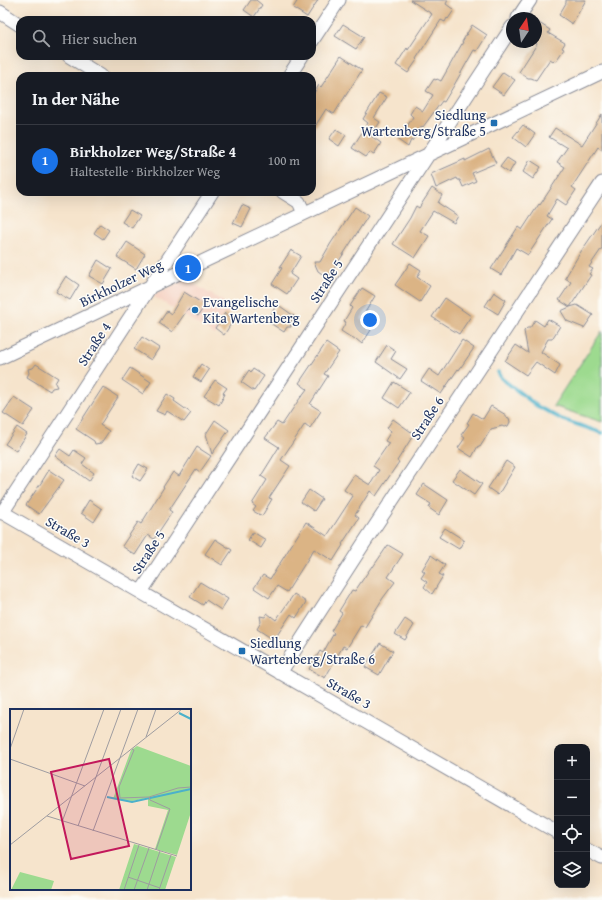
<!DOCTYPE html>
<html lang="de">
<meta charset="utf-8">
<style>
:root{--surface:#171b24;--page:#20242c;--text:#f1f3f6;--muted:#9ea1a6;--line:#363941;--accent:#1a73e8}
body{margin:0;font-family:"Gentium Book Plus",serif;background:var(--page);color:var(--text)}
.controls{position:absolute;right:12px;bottom:12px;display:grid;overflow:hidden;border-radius:8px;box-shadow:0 4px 16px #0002}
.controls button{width:36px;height:36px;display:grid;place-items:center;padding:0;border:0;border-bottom:1px solid var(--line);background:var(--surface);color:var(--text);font:20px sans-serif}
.compass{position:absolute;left:506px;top:12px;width:36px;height:36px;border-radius:50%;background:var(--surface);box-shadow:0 4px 16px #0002;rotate:13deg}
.you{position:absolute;left:370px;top:320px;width:14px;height:14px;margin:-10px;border:3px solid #fff;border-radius:50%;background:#1a73e8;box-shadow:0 0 0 6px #1a73e833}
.badge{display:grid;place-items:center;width:26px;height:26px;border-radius:50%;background:var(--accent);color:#fff;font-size:13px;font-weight:700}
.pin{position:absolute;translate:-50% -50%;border:2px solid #fff;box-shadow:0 1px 4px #0006}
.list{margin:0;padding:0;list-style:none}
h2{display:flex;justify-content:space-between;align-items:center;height:52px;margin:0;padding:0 16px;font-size:17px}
h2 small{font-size:13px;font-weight:400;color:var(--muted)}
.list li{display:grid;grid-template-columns:26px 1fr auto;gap:12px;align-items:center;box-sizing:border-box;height:72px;padding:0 16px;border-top:1px solid var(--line)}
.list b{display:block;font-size:15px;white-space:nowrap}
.list p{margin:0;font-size:13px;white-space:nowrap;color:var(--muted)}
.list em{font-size:13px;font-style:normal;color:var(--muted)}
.icon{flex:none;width:22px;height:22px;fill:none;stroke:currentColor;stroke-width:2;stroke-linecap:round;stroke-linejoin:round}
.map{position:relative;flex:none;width:602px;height:900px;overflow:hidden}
.search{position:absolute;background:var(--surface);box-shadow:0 4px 16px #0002;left:16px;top:16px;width:300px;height:44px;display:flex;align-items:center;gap:10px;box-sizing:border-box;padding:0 14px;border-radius:12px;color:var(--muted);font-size:15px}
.panel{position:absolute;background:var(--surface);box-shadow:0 4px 16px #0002;left:16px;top:72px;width:300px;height:124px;border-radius:12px}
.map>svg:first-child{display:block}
.built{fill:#f5d2c2}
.green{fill:#9dda8f;stroke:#5c8476}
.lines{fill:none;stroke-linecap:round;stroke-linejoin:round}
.stream{stroke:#4bb1ca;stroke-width:3.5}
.building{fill:#dbb485}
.minor-casing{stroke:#888a95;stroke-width:15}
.minor{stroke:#fff;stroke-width:13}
.poi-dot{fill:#1f6fb2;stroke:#fdfcf7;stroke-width:1.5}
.labels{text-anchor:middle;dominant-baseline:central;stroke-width:3;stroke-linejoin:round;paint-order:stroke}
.poi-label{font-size:14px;fill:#1b2f5e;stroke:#fdfcf7;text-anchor:start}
.street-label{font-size:14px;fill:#1b2f5e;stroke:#fdfcf7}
.inset-river{fill:none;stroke:#4bb1ca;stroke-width:2}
.inset-road{fill:none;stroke:#9e9ca0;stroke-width:1}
.view{fill:#c2185b;fill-opacity:0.15;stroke:#c2185b;stroke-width:2}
.inset-edge{fill:none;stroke:#1b2f5e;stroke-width:2}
</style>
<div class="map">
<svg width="602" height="900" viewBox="0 0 602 900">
<rect width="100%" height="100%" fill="#fdfcf7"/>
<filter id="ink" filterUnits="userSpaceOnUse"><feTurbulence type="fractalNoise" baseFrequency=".025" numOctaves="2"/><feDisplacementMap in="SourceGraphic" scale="8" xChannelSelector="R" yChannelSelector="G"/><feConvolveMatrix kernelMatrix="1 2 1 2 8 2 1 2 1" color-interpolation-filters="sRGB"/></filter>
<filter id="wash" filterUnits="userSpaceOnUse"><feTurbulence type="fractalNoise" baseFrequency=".012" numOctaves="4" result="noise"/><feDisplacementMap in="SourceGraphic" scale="16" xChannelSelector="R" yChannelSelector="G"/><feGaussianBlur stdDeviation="0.9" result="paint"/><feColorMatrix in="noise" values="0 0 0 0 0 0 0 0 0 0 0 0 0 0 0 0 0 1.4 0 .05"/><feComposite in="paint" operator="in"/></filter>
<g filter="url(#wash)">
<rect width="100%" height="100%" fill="#f6e4cc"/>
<path class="built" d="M186,279l46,28 -17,28 -62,-39 2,-2z"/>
<path class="green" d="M602,331v91l-49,-16z"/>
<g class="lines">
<path class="stream" d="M498,372l3,6 36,28 24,13 41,14"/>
</g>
<g id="blocks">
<path class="building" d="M251,0h5l6,5 -8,12 -10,-7z
M298,0h20l-11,17 -14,-9z
M410,0h38l-2,4 8,6 -6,9 -1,-1 -2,4 -4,-2 -25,39 1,1 -9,13 -12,-8 11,-17 1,2 24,-36z
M566,0h20l-14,24 -13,-9 7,-12z
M536,21l14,9 -2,3 17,10 -3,5 2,1 -8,12 -2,-1 -1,1 -3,-2 -14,21 -5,-2h-3l-9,-6 18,-28 -1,-1z
M343,24l21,13 -8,12 -21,-13z
M472,25l15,10 -10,16 -3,-1 -21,37 -9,15 -2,-1 -19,26 -1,-1 -10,15 -1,-1 -3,7 -10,-7 15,-23 -3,-3 5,-8 8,5 10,-16 -7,-4 8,-12 2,1 1,-1 4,2 22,-39h-1z
M341,56l21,14 -28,44 -8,-5 -14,22v-35l7,-11 2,2z
M503,72l12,8 -11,15 -12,-8z
M379,93l8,4 -13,21 6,4 -9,14 10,7 -7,11 -4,-2 -4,5 -14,-9 16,-25 -5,-4z
M602,114v36l-4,-3 -26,40 4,3 -10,15 -9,-6 -10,17 5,3 -24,36 -12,-7 -15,27 -10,-6 27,-42 4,3 17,-26 1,1 25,-38 -8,-5 10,-14 -18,-11 6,-9 27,17z
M523,125l12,9 -9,13 -13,-10z
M336,129l10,6 -7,11 -10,-7z
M489,149l7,14 -24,10 4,8 -13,6 -3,-7h-2l-1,-2 -21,10 -5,-14 34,-15v2z
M507,158l8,5 -6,10 -9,-6z
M530,160l11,7 -8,12 -10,-7z
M432,188l10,7 -4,8 20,13 -4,7 -21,-12 -13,20 9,5 -14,22 -22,-14 17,-26 6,-12 3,2z
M242,205l9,4 -9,18 -9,-4z
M355,207l13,9 -40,62 -10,-7 -4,-9h6l11,-19z
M130,210l10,6 -8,12 -10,-6z
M602,221v27l-13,19 4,2 -4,5 2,1 -21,32 7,-2 16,10 -9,13 -17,-7 -6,-10 9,-4 -11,-7 12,-18 -6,-4 15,-25z
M100,224l9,6 -6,9 -9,-6z
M127,242l18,12 -9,15 -19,-12z
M291,250l10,6 -11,18 7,5 -10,15 -15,-10 10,-16 -2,-1z
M98,260l14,9 -9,15 -14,-8z
M410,263l11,7 -4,7 13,9 -10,16 -25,-17z
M66,276l13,9 -9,15 -14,-8z
M362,288l13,8 -14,23 6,4 -2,3 6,4 -9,14 -6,-5 -1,1 -14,-9 5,-9 -2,-1 8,-13 -2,-2z
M184,292l21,13 -7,11 -10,-7 -16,23 -13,-9 8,-12 4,3z
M494,292l12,8 -8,14 -13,-8z
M445,298l26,18 -12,18 -27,-17z
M277,304l17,12 -4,7 1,4h-4l-3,5 -17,-11z
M225,313l9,6 -10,16 -9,-7z
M548,319l12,7 -8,13h-4l-7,13 19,13 -5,10 -19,-13 -10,13 -21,-14 11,-16 12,8 -4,-22 3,-3h3l5,-8 9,6z
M142,337l17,11 -8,12 -17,-11z
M462,340l12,8 -15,22 -1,-1 -17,25 -20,-13 8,-12 10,7z
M326,343l13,9 -15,22 4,2 -18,28 11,7 -11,17 -5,-4 -24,36 9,6 -21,32 3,1 -10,17 -9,-5 3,-4 -4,-3 15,-24 -6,-4 18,-29 -14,-9 12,-16 5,3 16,-24 9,-12 -8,-6z
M387,345l9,6 -5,8 16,10 -7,10 -24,-17z
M36,364l22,14 -3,5 2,4 -5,1 -2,3 -23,-14 2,-4 -1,-4 5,-1z
M201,364l8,6 -8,12 -8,-5z
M130,368l21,14 -8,12 -21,-14z
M253,369l11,7 -10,15 -13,-9 8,-12 2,2z
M215,380l12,8 -4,5 2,1 -6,11 -15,-9z
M394,382l16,10 -11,16 -15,-10z
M103,387l15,10 -18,28 9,6 -8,12 -6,1 -1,-3 -18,-12z
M167,394l8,5 -1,2 17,12 -7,9 -17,-11 -2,4 -9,-4z
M14,397l20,13 -11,16 -20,-13z
M491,406l15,9v2l3,1 1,4 -2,4 -4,1 -2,-1 -11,3 -11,18 -2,-1 -6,11 -14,-9 7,-10 -4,-3 8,-11 -2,-1 6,-10 10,6z
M393,419l21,15 -17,27 2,1 -23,34 -6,-5 -15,24 4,3 -17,26 1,1 -10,16 -19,-12 -27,43 -10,-6 -8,12 -15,-10 9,-13 7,4 36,-57 21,14 26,-40 -9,-6 10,-15 16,10 9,-15 -6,-4 16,-23 -4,-2 6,-10 -4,-3z
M215,420l14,10 -17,24 -6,-20z
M17,427l10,7 -11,17 -11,-7z
M197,447l14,9 -11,16 -4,-3 -27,41 3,2 -18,27 -6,-4 -13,20 -13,-9 16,-24 3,2 23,-37h-1l10,-15 6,4z
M60,449l10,7 4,-6 12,8 -4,6 12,9 -5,8 -34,-25z
M506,461l9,6 -17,28 -10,-7z
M139,464l9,5 -8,12 -8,-5z
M460,469l22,15 -8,11 -22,-15z
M49,470l15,10 -25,34 -13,-9 15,-22z
M424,484l24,16 -9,15 -10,-7 2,-4 -14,-9z
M309,490l13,9 -8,12 -13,-9z
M89,500l13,9 -8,13 -13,-9z
M445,528l19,12 -5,9 -20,-12z
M253,532l13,8 -5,8 -13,-8z
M215,539l17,11 -10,15 -17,-11z
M388,545l15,9 -15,23 7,5 -12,16 -18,29 -4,-2 -14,23 -4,-2 -18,32 -16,-9 11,-18 3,2 11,-20 -3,-2 11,-18 -3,-2 13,-21 3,1 17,-25 1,1z
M431,555l14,10 -6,9 4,2 -11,18 -8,-7 3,-5 -6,-4 4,-6 -3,-2z
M200,582l28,17 -7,11 -15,-10 -3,5 -13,-8z
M294,594l12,8 -10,16 -5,-4 -17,26 -17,-11 4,-7 -1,-6 5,1 2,-4 9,7z
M405,619l9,6 -9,15 -10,-6z
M380,643l13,8 -14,24 -14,-8z"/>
</g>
</g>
<g filter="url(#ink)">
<use href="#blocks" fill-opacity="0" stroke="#888a95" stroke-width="1"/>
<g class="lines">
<g class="minor-casing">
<path id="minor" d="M0,12l20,13
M518,18l12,-18
M312,41l27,-41
M69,56l32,20
M289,76l13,-20
M283,192l16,10 5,11
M0,358l602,-286
M0,511l347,200 210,121
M2,513l210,-321
M141,592l371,-565
M280,673l84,-130 238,-360
M587,850l15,8"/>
</g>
<use href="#minor" class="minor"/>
</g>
</g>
<g class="poi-dot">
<rect x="490" y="119" width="8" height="8" rx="2"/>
<circle cx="195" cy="310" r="4"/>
<rect x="238" y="647" width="8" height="8" rx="2"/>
</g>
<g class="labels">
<g class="poi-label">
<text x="486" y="115" text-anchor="end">Siedlung<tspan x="486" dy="16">Wartenberg/Straße 5</tspan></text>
<text x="203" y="302">Evangelische<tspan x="203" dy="16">Kita Wartenberg</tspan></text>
<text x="250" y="643">Siedlung<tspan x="250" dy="16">Wartenberg/Straße 6</tspan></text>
</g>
<g class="street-label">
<text transform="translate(326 281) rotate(-57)">Straße 5</text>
<text transform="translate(121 283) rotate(-26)">Birkholzer Weg</text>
<text transform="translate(94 344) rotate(-57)">Straße 4</text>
<text transform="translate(427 418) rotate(-57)">Straße 6</text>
<text transform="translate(68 532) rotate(30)">Straße 3</text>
<text transform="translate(148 552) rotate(-57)">Straße 5</text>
<text transform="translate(349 693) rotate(30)">Straße 3</text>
</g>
</g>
<g transform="translate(10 709)">
<rect width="181" height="181" fill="#f6e4cc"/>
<path d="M127,37l54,20v46l-14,43 -22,-6 13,-39 -20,-4v-8l-16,3 -19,-2 18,-49zM124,135l42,13 -11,33h-46zM10,163l34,9 -3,9h-40z" fill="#9dda8f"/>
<path class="inset-river" d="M169,4l12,6M97,88l25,5 59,-13"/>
<path class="inset-road" d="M136,28l10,-28M0,40l14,-40M122,40l2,1 -15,37 1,11 29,-1 29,-9 13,-1M0,50l75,27M139,88l1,3 20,9 -14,41M37,107l130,40M52,113l42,-113M68,117l43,-117M83,122l45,-122M0,136l172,-136M118,168l32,11M114,181l15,-45M124,181l15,-42M137,181l13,-39M149,181l12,-35"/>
<path class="view" d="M99,50l20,87 -58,13 -20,-87z"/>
<rect width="181" height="181" class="inset-edge"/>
</g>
</svg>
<div class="controls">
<button>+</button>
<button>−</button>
<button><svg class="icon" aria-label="locate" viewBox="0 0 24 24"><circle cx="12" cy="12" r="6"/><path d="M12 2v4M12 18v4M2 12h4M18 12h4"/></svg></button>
<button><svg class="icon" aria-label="layers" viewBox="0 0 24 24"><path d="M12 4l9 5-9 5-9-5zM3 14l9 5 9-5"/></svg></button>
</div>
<svg class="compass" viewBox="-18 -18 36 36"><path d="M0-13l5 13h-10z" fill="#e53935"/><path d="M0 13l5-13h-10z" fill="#9ea1a6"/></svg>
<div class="you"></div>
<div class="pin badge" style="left:188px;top:268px">1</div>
<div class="search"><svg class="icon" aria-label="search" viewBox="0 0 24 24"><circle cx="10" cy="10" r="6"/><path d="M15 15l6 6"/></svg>Hier suchen</div>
<section class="panel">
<h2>In der Nähe<small></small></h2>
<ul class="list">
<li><span class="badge">1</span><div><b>Birkholzer Weg/Straße 4</b><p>Haltestelle · Birkholzer Weg</p></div><em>100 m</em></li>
</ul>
</section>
</div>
